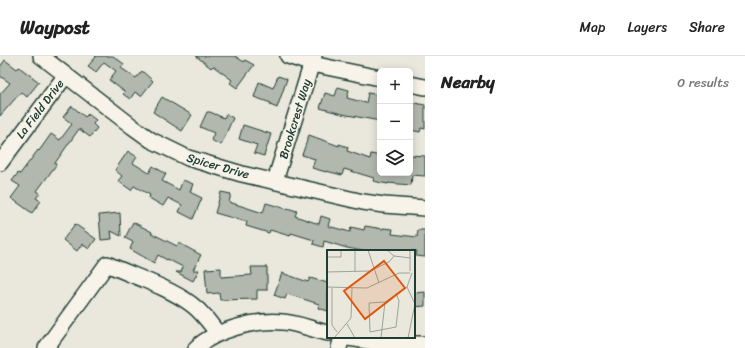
<!DOCTYPE html>
<meta charset="utf-8">
<style>
:root{--surface:#fff;--page:#f2f2f2;--text:#222;--muted:#767676;--line:#e0e0e0}
body{margin:0;font-family:Sriracha,sans-serif;background:var(--page);color:var(--text)}
.controls{position:absolute;right:12px;top:12px;display:grid;overflow:hidden;border-radius:6px;box-shadow:0 2px 10px #0003}
.controls button{width:36px;height:36px;display:grid;place-items:center;padding:0;border:0;border-bottom:1px solid var(--line);background:var(--surface);color:var(--text);font:20px sans-serif}
.list{margin:0;padding:0;list-style:none}
h2{display:flex;justify-content:space-between;align-items:center;height:52px;margin:0;padding:0 16px;font-size:17px}
h2 small{font-size:13px;font-weight:400;color:var(--muted)}
.icon{flex:none;width:22px;height:22px;fill:none;stroke:currentColor;stroke-width:2;stroke-linecap:round;stroke-linejoin:round}
.map{position:relative;flex:none;width:425px;height:292px;overflow:hidden}
header{display:flex;align-items:center;gap:24px;box-sizing:border-box;height:56px;padding:0 20px;background:var(--surface);border-bottom:1px solid var(--line)}
header strong{font-size:19px}
nav{display:flex;gap:22px;margin-inline-start:auto;font-size:14px}
main{display:flex}
aside{flex:1;background:var(--surface)}
.map>svg:first-child{display:block}
.building{fill:#b2b8ae;stroke:#1f3d34}
.lines{fill:none;stroke-linecap:round;stroke-linejoin:round}
.minor-casing{stroke:#1f3d34;stroke-width:18}
.minor{stroke:#f7f3e8;stroke-width:15}
.labels{text-anchor:middle;dominant-baseline:central;stroke-width:3;stroke-linejoin:round;paint-order:stroke}
.street-label{font-size:12px;fill:#1f3d34;stroke:#f7f3e8}
.inset-road{fill:none;stroke:#99a499;stroke-width:1}
.view{fill:#de580e;fill-opacity:0.15;stroke:#de580e;stroke-width:2}
.inset-edge{fill:none;stroke:#1f3d34;stroke-width:2}
</style>
<header>
<strong>Waypost</strong>
<nav><a>Map</a><a>Layers</a><a>Share</a></nav>
</header>
<main>
<div class="map">
<svg width="425" height="292" viewBox="0 0 425 292">
<rect width="100%" height="100%" fill="#eae8dd"/>
<filter id="ink" filterUnits="userSpaceOnUse"><feTurbulence type="fractalNoise" baseFrequency=".025" numOctaves="2"/><feDisplacementMap in="SourceGraphic" scale="8" xChannelSelector="R" yChannelSelector="G"/><feConvolveMatrix kernelMatrix="1 2 1 2 8 2 1 2 1" color-interpolation-filters="sRGB"/></filter>
<g filter="url(#ink)">
<path class="building" d="M95,0h18l11,8 -3,4 15,10 6,-7 11,10 -12,15 -6,-4 -5,7 -7,-5 2,-2 -16,-12 7,-9 -12,-9 -8,10 -8,-6 8,-9z
M196,0h39l9,6 1,-2 9,5 -17,23 -7,-5 2,-3 -19,-14 -2,2z
M5,4l12,9 2,-2 20,15 -12,15 -6,-5 -21,24v-22l10,-11 -10,-7v-9z
M278,20l9,3 -10,29 -7,-3 1,-2 -17,-6 5,-15 14,6z
M338,31l11,3 -2,8 19,5 2,-10 12,2v26l-38,-7 -22,-6 5,-15 10,3z
M162,41l30,18 -10,16 -29,-19z
M410,46l15,3v24l-4,-1 -1,4 -10,-2z
M72,50l13,11 3,-3 8,6 -3,4 4,4 -7,9 -11,-8 -24,34 1,2 -19,26 3,2 -4,5 5,3 -9,12 -21,-15 9,-12 -8,-5 6,-8 2,1 18,-24 1,1 12,-17 9,6 12,-16 -9,-7z
M207,56h3l14,6 2,-4 7,4 -12,27 -10,-5 3,-7 -14,-6z
M243,69l28,9 -7,22 -10,-3 3,-8 -18,-6z
M309,79l30,11v-2l9,3 -1,4 23,8 1,-5 9,2v17h30v-18l15,1v20l-13,-1 -1,10 -23,-2v1l-15,-3 1,-3 -30,-9 -2,6 -16,-4v1l-14,-4 3,-9 -13,-4z
M128,95l9,6 -4,6 16,10 4,-7 13,8 -4,7 17,9 4,-10 10,4 -3,8 12,6 -9,21 -14,-7 3,-7 -14,-7 -5,8 -14,-8 1,-3 -16,-9 -3,4 -13,-9 4,-5 -7,-6z
M221,136l10,2 -2,8 34,11 3,-10 21,6v-1l10,3 -2,5 24,8 2,-8 9,3 -2,7 22,6 1,-5 13,3 1,-4 18,3v-1l10,1 -1,5 25,3 1,-7h7v27l-9,-1 1,-5h-54l-16,-3 -23,-7 -1,6 -10,-3 1,-4 -23,-7 -1,3 -20,-6 -1,3 -23,-7 1,-4 -32,-9z
M120,157l1,23 -10,-5 1,8 -11,1 -2,-25z
M133,166l19,10 -1,1 26,13 2,-3 22,12 -8,15h6l-6,11 -17,-9h5l2,-5 -16,-8v1l-9,-5 -4,8 -24,-14 3,-7 -8,-4z
M75,168l21,15 -7,10 -7,-5 -5,7 -14,-11z
M251,211h16v23h-10v9l-37,1 -1,-7 -12,1 -2,-25 16,-1v9l31,-2z
M282,217l26,9 2,-4 18,5v28l-10,-3 1,-4 -32,-10 -2,5 -11,-4z
M425,236v14l-11,1v-14z"/>
<g class="lines">
<g class="minor-casing">
<path id="minor" d="M41,0l92,71 18,13 37,18 54,16 121,28 21,3 41,3
M288,0l24,8 68,14
M410,28l15,3
M0,107l66,-88
M275,125l39,-125
M46,292l61,-84c26,12 61,23 84,40 11,8 19,19 27,30
M196,292c19,-18 61,-29 87,-26 15,1 30,8 45,11
M339,292l3,-11 46,7h37"/>
</g>
<use href="#minor" class="minor"/>
</g>
</g>
<g class="labels">
<g class="street-label">
<text transform="translate(40 53) rotate(-53)">La Field Drive</text>
<text transform="translate(295 63) rotate(-73)">Brookcrest Way</text>
<text transform="translate(218 110) rotate(16)">Spicer Drive</text>
</g>
</g>
<g transform="translate(327 194)">
<rect width="88" height="88" fill="#eae8dd"/>
<path class="inset-road" d="M41,0l11,33M60,0l7,6 17,2M83,0v21M0,7h14v-7M28,21v-21M0,22l43,-1 19,-9 5,-6M0,37l40,1 32,-15h11M80,37l8,17 -7,34M5,38v37l5,7M58,52l-16,1 1,29 26,-5 3,-26 -3,-8M20,74l8,14M7,88l17,-20 1,-30M54,88l4,-36 22,-15 5,-14"/>
<path class="view" d="M57,11l21,27 -40,31 -21,-28z"/>
<rect width="88" height="88" class="inset-edge"/>
</g>
</svg>
<div class="controls">
<button>+</button>
<button>−</button>
<button><svg class="icon" aria-label="layers" viewBox="0 0 24 24"><path d="M12 4l9 5-9 5-9-5zM3 14l9 5 9-5"/></svg></button>
</div>
</div>
<aside>
<h2>Nearby<small>0 results</small></h2>
<ul class="list">
</ul>
</aside>
</main>
